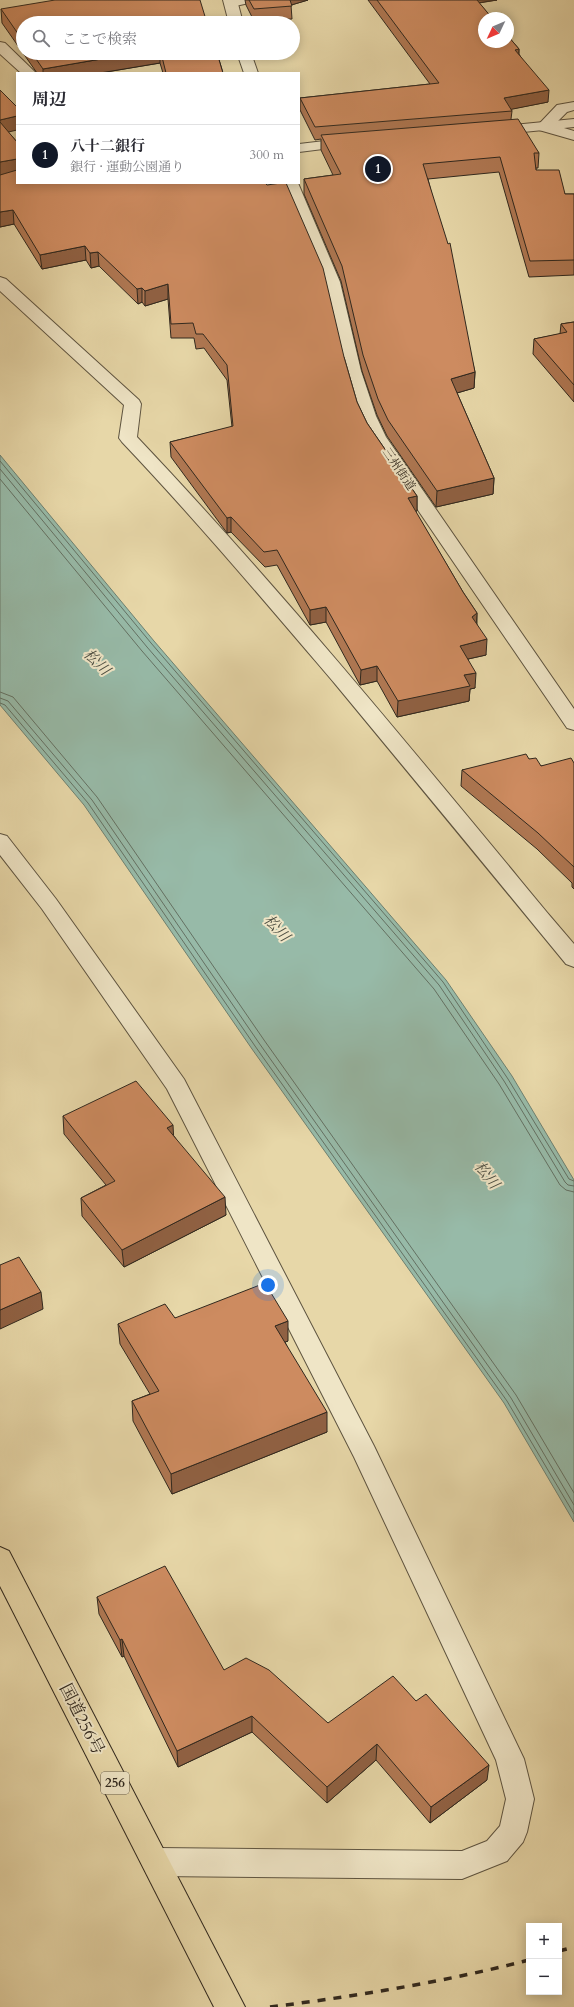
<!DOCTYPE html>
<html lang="ja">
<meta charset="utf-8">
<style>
:root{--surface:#fff;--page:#f7f7f7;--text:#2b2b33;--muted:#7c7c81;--line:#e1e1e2;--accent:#111827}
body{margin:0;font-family:Cardo,"Noto Serif JP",serif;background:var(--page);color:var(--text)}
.controls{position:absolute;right:12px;bottom:12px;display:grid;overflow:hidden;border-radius:0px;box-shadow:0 2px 10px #0003}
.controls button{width:36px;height:36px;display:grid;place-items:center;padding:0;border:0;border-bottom:1px solid var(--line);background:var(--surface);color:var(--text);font:20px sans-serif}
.compass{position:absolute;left:478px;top:12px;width:36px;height:36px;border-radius:50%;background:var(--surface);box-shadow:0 2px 10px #0003;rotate:226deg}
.you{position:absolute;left:268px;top:1285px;width:14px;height:14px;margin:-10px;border:3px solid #fff;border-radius:50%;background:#1a73e8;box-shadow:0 0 0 6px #1a73e833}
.badge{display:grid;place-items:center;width:26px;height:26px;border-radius:50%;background:var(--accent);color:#fff;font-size:13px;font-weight:700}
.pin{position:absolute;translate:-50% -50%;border:2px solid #fff;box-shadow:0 1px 4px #0006}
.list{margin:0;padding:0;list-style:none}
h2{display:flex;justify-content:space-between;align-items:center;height:52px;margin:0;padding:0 16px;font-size:17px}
h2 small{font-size:13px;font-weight:400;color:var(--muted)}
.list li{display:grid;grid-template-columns:26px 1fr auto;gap:12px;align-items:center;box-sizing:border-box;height:60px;padding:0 16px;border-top:1px solid var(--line)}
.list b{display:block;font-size:15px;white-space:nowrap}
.list p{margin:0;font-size:13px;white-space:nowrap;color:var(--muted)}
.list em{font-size:13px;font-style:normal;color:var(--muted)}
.icon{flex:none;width:22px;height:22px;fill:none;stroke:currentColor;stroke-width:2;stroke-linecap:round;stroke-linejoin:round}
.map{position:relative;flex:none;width:574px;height:2007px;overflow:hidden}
.search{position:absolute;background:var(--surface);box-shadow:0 2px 10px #0003;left:16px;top:16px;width:284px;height:44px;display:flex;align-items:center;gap:10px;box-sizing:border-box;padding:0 14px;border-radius:22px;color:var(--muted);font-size:15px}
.panel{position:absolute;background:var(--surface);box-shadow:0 2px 10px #0003;left:16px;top:72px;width:284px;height:112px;border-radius:0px}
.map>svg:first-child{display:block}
.water{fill:#97baa8;stroke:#6e8071}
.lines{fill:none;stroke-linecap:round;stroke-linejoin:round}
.shore{stroke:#647163;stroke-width:1}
.service-casing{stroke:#5e5440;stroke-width:2}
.minor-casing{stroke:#5e5440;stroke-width:2}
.tertiary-casing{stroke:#5e5440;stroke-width:2}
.trunk-casing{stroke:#30281e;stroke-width:2}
.service{fill:#efe5c6;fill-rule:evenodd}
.minor{fill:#efe5c6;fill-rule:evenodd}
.tertiary{fill:#efe5c6;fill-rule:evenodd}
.trunk{fill:#e7d7a8;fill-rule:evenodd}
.rail{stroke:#30281e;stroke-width:3.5;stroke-dasharray:8 8;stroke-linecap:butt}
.wall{fill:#b07853;stroke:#30281e}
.shaded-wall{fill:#906143;stroke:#30281e}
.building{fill:#cd8b60;stroke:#30281e}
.labels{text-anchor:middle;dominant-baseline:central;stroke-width:4;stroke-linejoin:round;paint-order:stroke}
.far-street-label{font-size:12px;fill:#30281e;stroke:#efe5c6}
.shield{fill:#efe5c6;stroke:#696150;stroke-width:1}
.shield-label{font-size:13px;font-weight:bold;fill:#30281e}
.water-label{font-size:15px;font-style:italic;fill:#4a4c40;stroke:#efe5c6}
.near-street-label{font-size:17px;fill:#30281e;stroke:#efe5c6}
</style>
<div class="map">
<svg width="574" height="2007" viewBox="0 0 574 2007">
<rect width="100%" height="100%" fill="#e7d7a8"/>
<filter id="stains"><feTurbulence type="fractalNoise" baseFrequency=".005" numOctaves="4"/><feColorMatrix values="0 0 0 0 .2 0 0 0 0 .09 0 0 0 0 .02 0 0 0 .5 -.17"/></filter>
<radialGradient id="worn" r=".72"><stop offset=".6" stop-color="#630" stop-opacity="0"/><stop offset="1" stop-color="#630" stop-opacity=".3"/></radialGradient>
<path class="water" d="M0,455l154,186 292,339 66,96 62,104v342l-70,-119 -252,-354 -168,-244 -84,-100z"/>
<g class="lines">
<path class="shore" d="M0,461l151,182 292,339 65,97 61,100 5,2
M0,469l147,178 292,338 65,96 61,101 3,3 6,1
M0,479l142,172 292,338 65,95 61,101 6,5 8,2
M0,692l13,5 84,100 167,243 252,355 58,98
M0,698l8,3 84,99 167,243 252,355 63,107
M0,703l5,2 83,98 167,243 252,355 67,113"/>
<g class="service-casing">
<path id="service" d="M227,0h24l-2,3 -18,4 -5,-1 -2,-3z
M574,102v8l-7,2 -13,13 20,6v9l-35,-10 -2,-3 2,-3 18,-19z
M0,277l6,2 133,121 2,4 -4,33c145,153 279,317 413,479l24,28v23l-8,-3c-76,-93 -153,-186 -230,-279 -70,-82 -140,-165 -214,-243l-3,-4 5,-33 -124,-114z
M0,834l7,2 49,63 128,180 190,367 150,313 10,40 -7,33 -4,10 -16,19 -45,18 -305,-3 -10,-4 -5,-10 5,-10 10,-4 305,3 25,-10 13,-15 6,-27 -10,-39 -142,-303 -187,-368 -125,-180 -42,-54z"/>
</g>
<g class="minor-casing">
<path id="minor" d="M223,0h14l6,23h-14z
M0,42l5,1 31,30h-15l-21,-19z
M237,53h14l7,20h-14z
M282,183h16l42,99 21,89 15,45 10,21 188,272v21l-7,-2 -199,-291 -10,-21 -13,-45 -21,-89z"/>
</g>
<g class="tertiary-casing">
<path id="tertiary" d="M574,119v8l-80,8 -5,-1 -2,-3 2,-3 5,-1z
M350,138l5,1 2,3 -2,3 -56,7v-8z"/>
</g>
<g class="trunk-casing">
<path id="trunk" d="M0,1547l9,4 236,456h-31l-214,-421z"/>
</g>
<use href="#service" class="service"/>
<use href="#minor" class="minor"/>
<use href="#tertiary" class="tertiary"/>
<use href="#trunk" class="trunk"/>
<path class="rail" d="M559,1951l15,-4
M270,2007c87,-11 174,-25 259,-47"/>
</g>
<path class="wall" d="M245,0h63l-17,5 1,14 -38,2 -8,-16z
M368,0h129l-18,3 40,46v5l29,48 -37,7 1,2 -1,8 28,34 -1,15h-2v2l29,24h9v81l-45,2 -30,-105 -71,7 47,193 -1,16 -17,5 37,85 -1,16 -57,13 -49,-71 -10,-21 -15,-44 -21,-90 -37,-87v-15l29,-4 -12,-25v-11l-6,1 -15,-30v-12l130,-14z
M1,9l22,14v30l-21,-30z
M23,53h194l6,20h-60l-3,-10 -60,10h-63z
M8,132l9,10v41l327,174 13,45 10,21 50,73v15h-2l48,81 14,21v11l9,31 -18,4 7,29 -5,1 -1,12 -72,16 -20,-36 -17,4 -34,-63 -16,3 -33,-60 -12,2 -34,-35 -4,1 -56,-76 -1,-15 62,-15 -5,-47 -23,-32 -8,1 -2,-11h-23l-3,-39 -23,7 -3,-4 -4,2 -39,-38 -8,2 -5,-8 -44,9 -28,-45 -14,3z
M574,322v80l-41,-48 1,-15 26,-5 1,-10z
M529,759l12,7 33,-3v126l-2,-2v-4l-35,-34 -76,-63 1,-16z
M63,1116l111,20 52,79 -102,52 -42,-51 -1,-18 25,-13 -42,-51z
M175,1318l113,23 -3,1 42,90 -155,62 -39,-73 -1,-20 18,-7 -30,-50 -2,-20z
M97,1597l127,73 104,53 159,57 -57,43 -54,-63 -49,43 -75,-71 -74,35 -54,-111 -2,1 -23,-43z"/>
<path class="shaded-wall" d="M288,0h20l-20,6z
M470,0h27l-27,4z
M519,49l-1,13 -3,-12z
M136,53h24v10l-60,10h-57v-4z
M549,90l-1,12 -45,9 1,-13z
M17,116v14l-17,4v-14z
M17,159v14l-17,4v-15z
M13,210l1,14 -14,3v-15z
M85,246l1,14 -44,9 -2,-14z
M98,252l1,14 -8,2 -1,-15z
M168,284v15l-23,7v-15z
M142,288v14l-4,2 -1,-15z
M475,372l-1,16 -24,7 1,-16z
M494,478l-1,16 -57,13 1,-16z
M417,496v15l-10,2 1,-15z
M231,517v15l-4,1v-15z
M326,607v15l-16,3v-15z
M477,613l-1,15 -4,-11z
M487,639l-1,16 -27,6 1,-15z
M377,666v15l-17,4 1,-15z
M476,673l-1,15 -5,1 -1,12 -72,16 1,-16 66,-26z
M173,1125l1,18 -7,-15z
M225,1197l1,18 -102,52 -2,-17z
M41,1292l2,17 -43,20v-19z
M288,1321v20l-13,5v-20z
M327,1412v20l-155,62 -1,-20z
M122,1639l2,17 -2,1 -2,-17z
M252,1716v16l-74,35 -1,-16z
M377,1744l-1,16 -49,43v-16z
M489,1765l-2,15 -57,43 1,-16z"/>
<path class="building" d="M55,0h145l7,23h-184v18l-22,-32z
M249,0h41l2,6 -38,3z
M377,0h100l15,18h-8v24h24v-6l11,13 -4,1 34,40 -45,8 8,13 -197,16 -15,-29 139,-15z
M32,53h104l-93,16z
M161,53h56l6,20h-57z
M0,90l17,17v9l-17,4z
M518,119l21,34h-5l2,17h23l6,24h9v66l-44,1 -30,-104 -77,7 25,80 2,-1 25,129 -24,7 43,99 -57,13 -49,-71 -10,-21 -15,-44 -21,-89 -38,-87 37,-5 -20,-39z
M0,122l17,20v18v-1l-17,3z
M17,170v13h248l2,2 14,-2h5l37,85 21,89 13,45 10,21 50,73 -9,2 55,94 14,21 -5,4 15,22 -27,7 16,27 -12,2 6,11 -72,15 -21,-35 -16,4 -35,-63 -16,3 -33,-60 -13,2 -33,-35 -4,1 -57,-76 63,-16 -6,-61 -24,-31h-7l-3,-11 -22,1 -3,-40 -23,7 -3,-3 -5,1 -39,-37 -8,1 -5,-7 -45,9 -27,-45 -13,2v-37z
M574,322v63l-40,-46 33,-7 -6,-8z
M526,754l3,5 7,-1 5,8 30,-8 3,5v104l-36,-34 -76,-63z
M136,1081l37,44 -6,3 58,69 -103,53 -41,-52 34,-17 -52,-65z
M19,1257l22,35 -41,18v-45z
M265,1283l23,38 -13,5 52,86 -156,62 -39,-73 27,-10 -41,-67 47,-20 10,14z
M165,1566l59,104 22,-12 23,12 59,53 65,-47 23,25 10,-7 63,71 -58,42 -54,-63 -50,43 -75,-71 -75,35 -55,-112 -2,1 -23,-43z"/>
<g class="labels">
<g class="far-street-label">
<text transform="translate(399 469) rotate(56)">三州街道</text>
</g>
<rect class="shield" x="101" y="1772" width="28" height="22" rx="3"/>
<g class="shield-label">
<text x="115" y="1783">256</text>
</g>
<g class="water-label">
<text transform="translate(97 662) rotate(45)">松川</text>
<text transform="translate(277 928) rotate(47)">松川</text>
<text transform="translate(487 1175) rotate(51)">松川</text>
</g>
<g class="near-street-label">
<text transform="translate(82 1719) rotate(63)">国道256号</text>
</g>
</g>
<rect width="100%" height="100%" filter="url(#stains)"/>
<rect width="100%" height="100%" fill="url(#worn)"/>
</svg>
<div class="controls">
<button>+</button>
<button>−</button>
</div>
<svg class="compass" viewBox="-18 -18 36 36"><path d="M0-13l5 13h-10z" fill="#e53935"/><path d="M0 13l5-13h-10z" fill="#7c7c81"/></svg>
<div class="you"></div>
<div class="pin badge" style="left:378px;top:169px">1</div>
<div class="search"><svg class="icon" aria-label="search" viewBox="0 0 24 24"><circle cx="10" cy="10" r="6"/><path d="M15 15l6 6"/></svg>ここで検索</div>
<section class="panel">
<h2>周辺<small></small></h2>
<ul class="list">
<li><span class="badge">1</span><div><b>八十二銀行</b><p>銀行 · 運動公園通り</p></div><em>300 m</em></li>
</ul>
</section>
</div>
